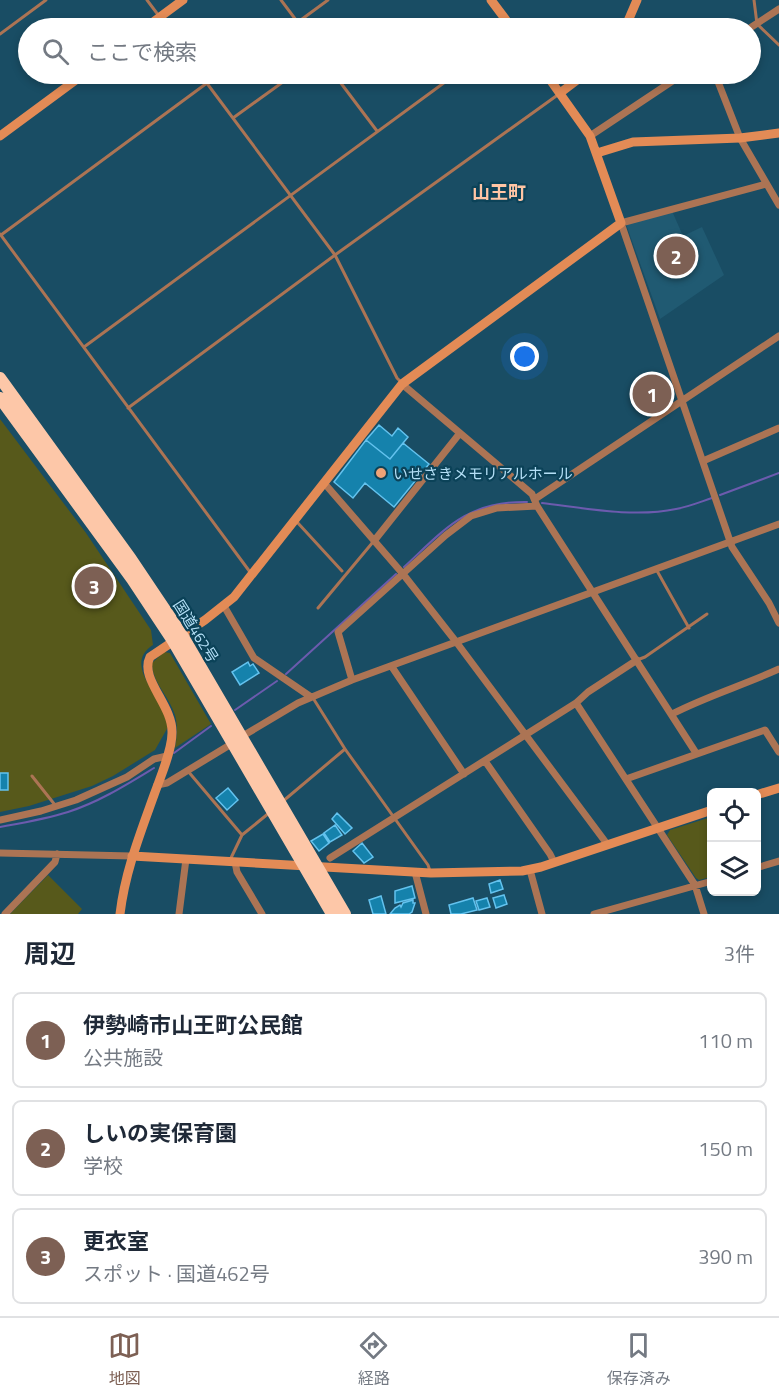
<!DOCTYPE html>
<html lang="ja">
<meta charset="utf-8">
<style>
:root{--surface:#fff;--page:#f2f2f3;--text:#1f2937;--muted:#747a83;--line:#e0e1e3;--accent:#7d6054}
body{margin:0;font-family:"Titillium Web","Noto Sans JP",sans-serif;background:var(--page);color:var(--text)}
.controls{position:absolute;right:18px;bottom:18px;display:grid;overflow:hidden;border-radius:9px;box-shadow:0 3px 9px #0003}
.controls button{width:54px;height:54px;display:grid;place-items:center;padding:0;border:0;border-bottom:2px solid var(--line);background:var(--surface);color:var(--text);font:30px sans-serif}
.you{position:absolute;left:525px;top:357px;width:21px;height:21px;margin:-15px;border:4px solid #fff;border-radius:50%;background:#1a73e8;box-shadow:0 0 0 9px #1a73e833}
.badge{display:grid;place-items:center;width:39px;height:39px;border-radius:50%;background:var(--accent);color:#fff;font-size:20px;font-weight:700}
.pin{position:absolute;translate:-50% -50%;border:3px solid #fff;box-shadow:0 2px 6px #0006}
.list{margin:0;padding:0;list-style:none}
h2{display:flex;justify-content:space-between;align-items:center;height:78px;margin:0;padding:0 24px;font-size:26px}
h2 small{font-size:20px;font-weight:400;color:var(--muted)}
.list li{display:grid;grid-template-columns:39px 1fr auto;gap:18px;align-items:center;box-sizing:border-box;height:96px;margin:0 12px 12px;padding:0 12px;border:2px solid var(--line);border-radius:9px}
.list b{display:block;font-size:22px;white-space:nowrap}
.list p{margin:0;font-size:20px;white-space:nowrap;color:var(--muted)}
.list em{font-size:20px;font-style:normal;color:var(--muted)}
.icon{flex:none;width:33px;height:33px;fill:none;stroke:currentColor;stroke-width:2;stroke-linecap:round;stroke-linejoin:round}
.map{position:relative;flex:none;width:779px;height:914px;overflow:hidden}
.search{position:absolute;background:var(--surface);box-shadow:0 3px 9px #0003;left:18px;right:18px;top:18px;height:66px;display:flex;align-items:center;gap:15px;box-sizing:border-box;padding:0 21px;border-radius:33px;color:var(--muted);font-size:22px}
.sheet{height:402px;background:var(--surface)}
nav{display:flex;justify-content:space-around;align-items:center;box-sizing:border-box;height:84px;border-top:2px solid var(--line);background:var(--surface);font-size:16px;color:var(--muted)}
nav a{display:grid;justify-items:center;gap:3px}
nav .on{color:var(--accent)}
.map>svg:first-child{display:block}
.built{fill:#205a72}
.green{fill:#57591b}
.lines{fill:none;stroke-linecap:round;stroke-linejoin:round}
.stream{stroke:#6c5bae;stroke-width:2}
.building{fill:#1582ac;stroke:#63c2ee;stroke-width:1.5}
.lane{stroke:#ac7454;stroke-width:3}
.street{stroke:#ac7454;stroke-width:7}
.secondary{stroke:#e38b56;stroke-width:9}
.highway{stroke:#fdc7a8;stroke-width:12}
.poi-dot{fill:#efa377;stroke:#0b4258;stroke-width:2}
.labels{text-anchor:middle;dominant-baseline:central;stroke-width:4.5;stroke-linejoin:round;paint-order:stroke}
.poi-label{font-size:15px;fill:#b4dff6;stroke:#0b4258;text-anchor:start}
.street-label{font-size:15px;fill:#b4dff6;stroke:#0b4258}
.quarter-label{font-size:18px;font-weight:bold;fill:#ffc5a4;stroke:#0b4258}
</style>
<div class="map">
<svg width="779" height="914" viewBox="0 0 779 914">
<rect width="100%" height="100%" fill="#194d64"/>
<path class="built" d="M672,211l11,25 19,-9 22,48 -64,44 -34,-95z"/>
<path class="green" d="M0,419l86,114 65,97 2,15c-27,17 0,43 9,63 3,6 4,13 6,19l-13,23 -42,26 -21,10 -63,20 -29,6z
M164,652l6,1 41,71 -36,24c2,-11 3,-22 0,-33 -6,-19 -23,-33 -23,-52z
M711,817v60l-12,3 -3,-2 -29,-43 3,-5z
M48,875l34,34 -4,5h-68z"/>
<g class="lines">
<path class="stream" d="M720,495l59,-22
M542,503c42,5 92,15 134,6 12,-2 24,-7 36,-11
M404,567c41,-38 63,-66 123,-65
M286,674l110,-100
M235,710l42,-29
M174,753l37,-27
M0,827c22,-4 46,-8 68,-15 31,-10 58,-27 86,-44"/>
</g>
<path class="building" d="M660,376l11,18 -28,18 -11,-17z
M379,425l13,11 6,-8 10,9 -18,22 -24,-19z
M366,440l24,19 13,-16 26,21 -35,43 -29,-24 -12,15 -19,-16z
M86,576l17,5 -1,4h-3l-2,5 4,1 -1,4 -16,-4 2,-4 3,1 3,-6 -7,-1z
M248,662l2,4 3,-2 6,9 -19,12 -8,-13z
M0,773h8v17h-8z
M228,788l10,12 -11,10 -11,-12z
M337,813l15,15 -7,6 -13,-15z
M335,825l7,10 -12,7 -6,-9z
M323,834l6,9 -10,8 -8,-10z
M362,843l11,14 -9,6 -11,-12z
M500,880l3,9 -12,4 -2,-9z
M412,886l3,12 -20,5v-12z
M504,895l3,9 -11,4 -3,-10z
M381,896l5,18h-13l-4,-14z
M473,898l4,12 -16,4h-10l-2,-9z
M487,898l3,9 -11,3 -3,-9z
M413,900v3h2l-3,9 -3,2h-19l5,-6 5,-3 1,2 2,-4z"/>
<g class="lines">
<path class="lane" d="M147,0l21,28
M281,0l21,28
M754,0l3,24 22,21
M298,22l30,-22
M0,34l46,-34
M200,74l135,181 62,123 5,5
M334,74l43,57
M233,118l61,-44
M0,234l250,338
M1,235l206,-152
M84,347l372,-273
M128,408l207,-153 224,-161
M297,522l45,49
M656,569l33,59
M318,608l55,-66
M637,660l8,-3 62,-43
M313,698l32,51 83,116 2,6
M187,770l55,65
M32,776l23,29
M282,802l63,-53
M230,860l12,-25 27,-22"/>
<path class="street" d="M750,28l29,-19
M715,74l25,64 39,67
M590,136l93,-62
M766,184l-145,39 111,324 37,56 10,20
M402,384l130,110 5,12 159,247
M703,461l76,-33
M325,484l78,90 54,69 150,201
M535,499l244,-163
M374,541l86,-108
M224,606l30,52 57,39
M392,667l72,107
M352,680l-14,-48 108,-97 25,-19 26,-8 40,-2
M576,703l119,182 9,29
M672,714c35,-18 72,-29 107,-45
M241,737l57,-34 54,-23 427,-156
M485,761l65,93 4,8
M626,779l139,-49 14,22
M157,785l10,-2 66,-40
M0,820l41,-9 35,-11 51,-23 27,-18 13,-3
M0,853l132,3
M330,858l246,-155 12,-11 49,-32
M235,862l2,10 25,42
M756,868l23,-7
M530,870l12,44
M415,872l11,42
M5,914l50,-52 2,-8
M179,914l7,-55
M594,914l118,-33"/>
<path class="secondary" d="M491,0l21,28
M145,28l38,-28
M625,28l12,-28
M560,93l25,-19
M0,136l84,-62
M597,153l36,-11 107,-4 39,-5
M756,795l23,-7
M132,856l299,17 91,-2 19,-4 171,-57
M120,914c5,-42 20,-80 34,-119 6,-17 18,-44 18,-62 1,-28 -33,-54 -22,-76l55,-37 29,-23 168,-213 219,-161 -31,-87 -44,-62"/>
<path class="highway" d="M0,378l131,181 51,76 163,279
M0,398l132,181 41,62 159,273"/>
</g>
<circle class="poi-dot" cx="381" cy="473" r="6"/>
<g class="labels">
<g class="poi-label">
<text x="393" y="473">いせさきメモリアルホール</text>
</g>
<g class="street-label">
<text transform="translate(196 631) rotate(58)">国道462号</text>
</g>
<g class="quarter-label">
<text x="499" y="192">山王町</text>
</g>
</g>
</svg>
<div class="controls">
<button><svg class="icon" aria-label="locate" viewBox="0 0 24 24"><circle cx="12" cy="12" r="6"/><path d="M12 2v4M12 18v4M2 12h4M18 12h4"/></svg></button>
<button><svg class="icon" aria-label="layers" viewBox="0 0 24 24"><path d="M12 4l9 5-9 5-9-5zM3 14l9 5 9-5"/></svg></button>
</div>
<div class="you"></div>
<div class="pin badge" style="left:652px;top:394px">1</div>
<div class="pin badge" style="left:676px;top:256px">2</div>
<div class="pin badge" style="left:94px;top:586px">3</div>
<div class="search"><svg class="icon" aria-label="search" viewBox="0 0 24 24"><circle cx="10" cy="10" r="6"/><path d="M15 15l6 6"/></svg>ここで検索</div>
</div>
<section class="sheet">
<h2>周辺<small>3件</small></h2>
<ul class="list">
<li><span class="badge">1</span><div><b>伊勢崎市山王町公民館</b><p>公共施設</p></div><em>110 m</em></li>
<li><span class="badge">2</span><div><b>しいの実保育園</b><p>学校</p></div><em>150 m</em></li>
<li><span class="badge">3</span><div><b>更衣室</b><p>スポット · 国道462号</p></div><em>390 m</em></li>
</ul>
</section>
<nav>
<a class="on"><svg class="icon" aria-label="map" viewBox="0 0 24 24"><path d="M3 6l6-2 6 2 6-2v14l-6 2-6-2-6 2zM9 4v14M15 6v14"/></svg>地図</a>
<a><svg class="icon" aria-label="directions" viewBox="0 0 24 24"><path d="M12 3l9 9-9 9-9-9zM9 14v-3h6M13 9l2 2-2 2"/></svg>経路</a>
<a><svg class="icon" aria-label="saved" viewBox="0 0 24 24"><path d="M7 4h10v16l-5-4-5 4z"/></svg>保存済み</a>
</nav>
